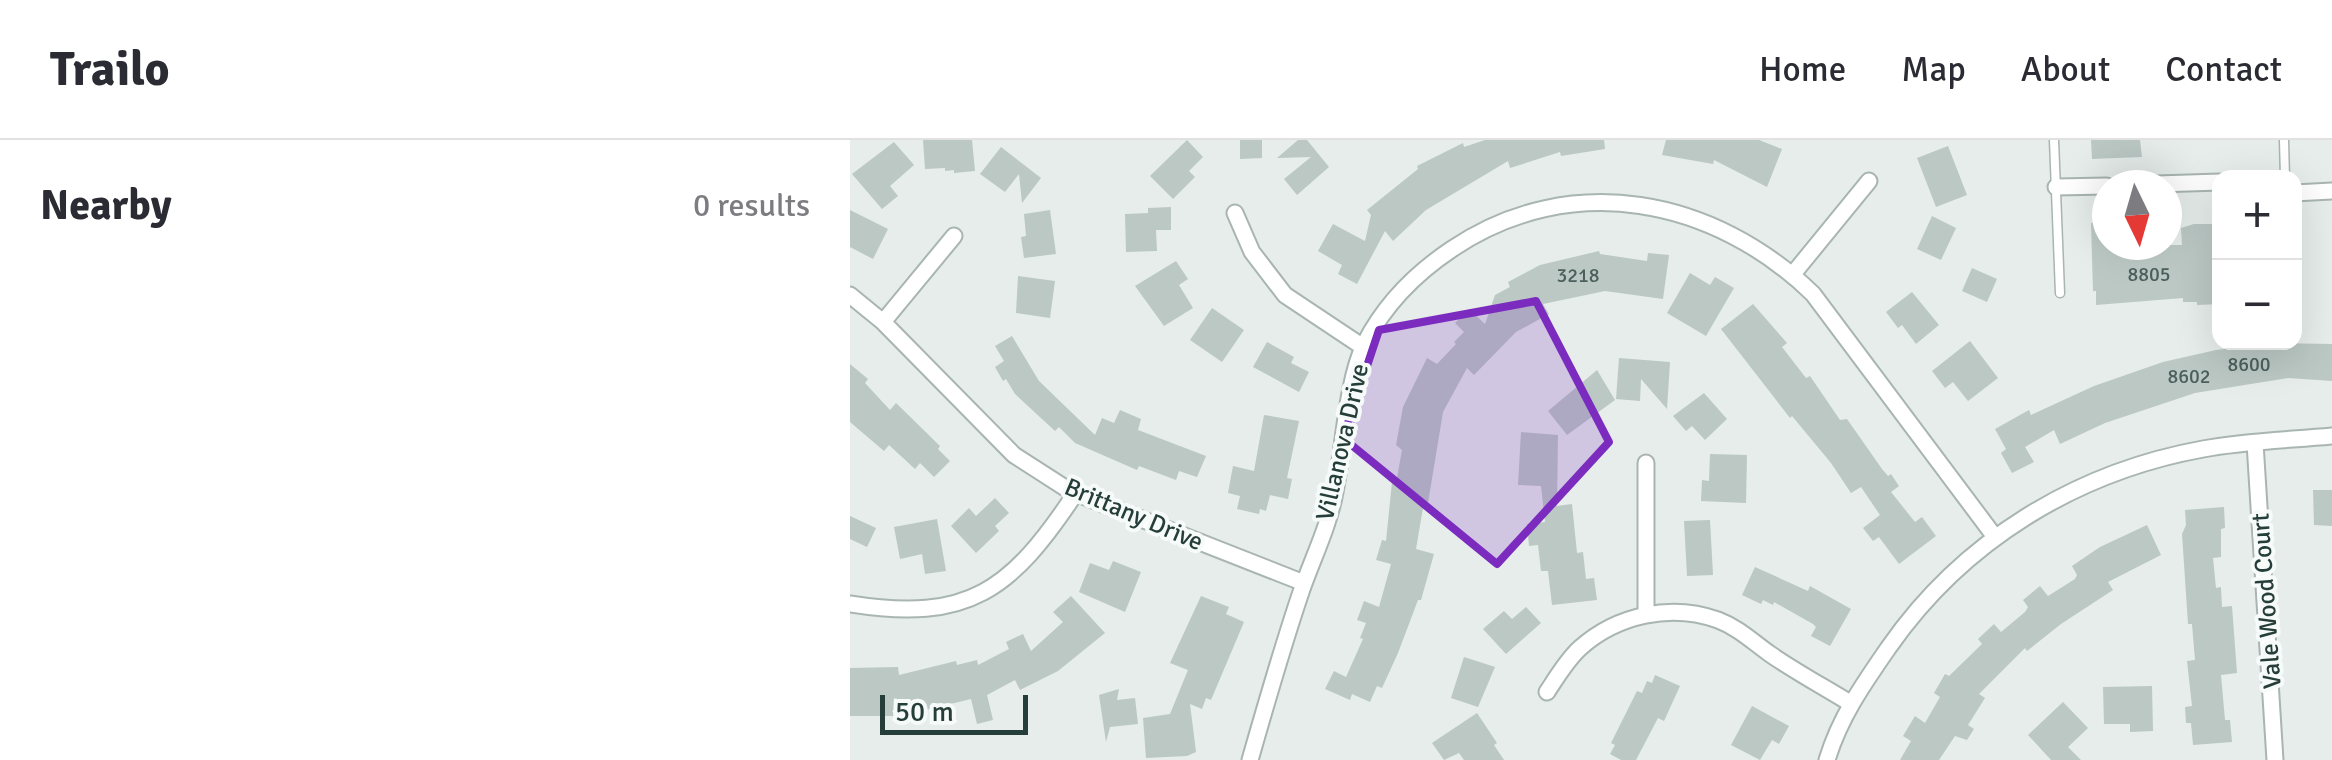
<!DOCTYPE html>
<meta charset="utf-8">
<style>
:root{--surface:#fff;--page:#f2f2f3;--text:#2b2b33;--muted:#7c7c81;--line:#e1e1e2}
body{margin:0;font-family:Signika,sans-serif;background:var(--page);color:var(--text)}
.controls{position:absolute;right:30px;top:30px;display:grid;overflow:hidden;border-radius:20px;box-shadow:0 10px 40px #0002}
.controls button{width:90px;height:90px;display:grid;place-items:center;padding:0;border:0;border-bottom:2px solid var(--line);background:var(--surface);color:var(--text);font:50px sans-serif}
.compass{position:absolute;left:1242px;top:30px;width:90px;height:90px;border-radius:50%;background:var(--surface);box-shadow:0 10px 40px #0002;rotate:175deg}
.scale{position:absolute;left:30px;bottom:25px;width:148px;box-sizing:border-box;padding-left:10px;border:5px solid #263e39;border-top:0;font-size:28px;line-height:35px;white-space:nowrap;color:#263e39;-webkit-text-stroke:8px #f6faf8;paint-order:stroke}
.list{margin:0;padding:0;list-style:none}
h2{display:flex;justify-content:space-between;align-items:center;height:130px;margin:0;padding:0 40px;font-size:42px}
h2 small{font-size:32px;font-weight:400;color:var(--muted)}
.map{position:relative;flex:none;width:1482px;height:620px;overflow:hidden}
header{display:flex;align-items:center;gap:60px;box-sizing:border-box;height:140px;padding:0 50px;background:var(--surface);border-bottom:2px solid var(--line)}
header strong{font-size:48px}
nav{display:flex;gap:55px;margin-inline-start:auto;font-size:35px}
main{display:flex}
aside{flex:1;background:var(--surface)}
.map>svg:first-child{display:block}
.building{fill:#bbc8c4}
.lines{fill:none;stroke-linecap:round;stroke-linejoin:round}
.service-casing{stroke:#a9b5b2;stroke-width:11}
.minor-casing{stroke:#a9b5b2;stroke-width:19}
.service{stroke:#fff;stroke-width:8}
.minor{stroke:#fff;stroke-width:15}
.marked{fill:#7b2cbf;fill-opacity:0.2;stroke:#7b2cbf;stroke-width:8;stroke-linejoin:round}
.labels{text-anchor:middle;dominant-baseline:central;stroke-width:8;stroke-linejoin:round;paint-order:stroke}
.number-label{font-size:20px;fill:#4b605c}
.street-label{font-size:25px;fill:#263e39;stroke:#f6faf8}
</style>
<header>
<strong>Trailo</strong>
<nav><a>Home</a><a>Map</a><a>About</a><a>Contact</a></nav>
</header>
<main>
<aside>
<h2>Nearby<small>0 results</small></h2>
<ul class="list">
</ul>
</aside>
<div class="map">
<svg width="1482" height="620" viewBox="0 0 1482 620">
<rect width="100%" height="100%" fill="#e6edeb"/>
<path class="building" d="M73,0h49l3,31 -21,2v-3l-9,1v-3l-20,1z
M337,0l16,17 -14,14 6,6 -22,22 -23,-23z
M390,0h22v18l-22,1z
M448,0h9l22,27 -32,28 -13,-16 27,-22 -34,1z
M635,0h119l1,9 -44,7 -1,-4 -50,16 -2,-7 -82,49 -33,31 -8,-10 -28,53 -19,-10 4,-9 -24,-14 15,-27 32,17 6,-26 -4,-5 51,-41 -1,-3 46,-23 1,4z
M816,0h93l23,9 -15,38 -53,-27 -1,4 -51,-9z
M1241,0h49l2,17 -50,2z
M44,2l20,23 -24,21 8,10 -16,13 -30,-35z
M1098,6l19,49 -31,12 -19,-49z
M151,7l40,31 -19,25 -3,-29 -14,18 -25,-18z
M321,67v23h-15l1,21 -31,1 -1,-38 23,-1v-5z
M0,70l38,19 -15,30 -23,-12z
M200,70l6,44 -32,4 -3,-21 5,-1 -2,-22z
M1082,76l24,12 -15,32 -24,-11z
M1257,82v23h75l-1,-17 13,-4h26v80l-23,1v-3h-14v-4l-87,7v-14h-3l-2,-68z
M749,111l1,3 47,7 1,-8 21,2 -6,44 -58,-8 -62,13 6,10 -33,18 -42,43 -7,-7 -24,44 -15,91 -4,-1 -8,47 18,5 -13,46h-3l-20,53 -16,35 -5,-2 -7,16 -18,-8 -2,6 -25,-11 9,-18 12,6 17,-38 -3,-1 6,-15 -9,-3 7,-19 15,6 12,-43 -15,-4 6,-20 4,1 6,-59 4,1 6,-33 -6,-5 7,-38 24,-49 10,6 19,-20 -2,-2 10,-10 -9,-9 14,-14 16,15 10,-29 15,-8 -2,-5 32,-17z
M326,121l12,18 -9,6 14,23 -29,18 -29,-40z
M1122,128l25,11 -10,23 -25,-11z
M840,133l20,12 5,-8 19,11 -28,48 -39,-23z
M168,136l37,5 -5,37 -34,-5z
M1062,152l27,33 -23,19 -14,-19 -4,3 -12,-16z
M903,164l34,39 -5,4 24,31 4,-2 30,44 7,-1 35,50 6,7 3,-2 8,12 -8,6 24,30 7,-5 14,19 -37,28 -20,-27 -6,4 -10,-13 17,-13 -19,-28 -10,6 -20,-30 -39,-47 -2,2 -69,-89z
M362,168l32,22 -22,32 -32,-22z
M162,196l27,45 56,54 7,-17 12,5 6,-13 21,9 -3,11 68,26 -9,21 -18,-6 -3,9 -37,-14 -2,4 -62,-27 -16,-16 -4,4 -40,-37 -9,-15 -3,2 -8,-14 9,-6 -9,-15z
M1120,201l28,37 -30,23 -15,-19 -8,6 -13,-17z
M417,202l27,15 -3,6 18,9 -10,20 -46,-25z
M1420,203l62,1v37l-44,-3 -93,15 -90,30 -45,21 -6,-14 -29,17 9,15 -22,11 -11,-20 5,-4 -11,-20 34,-19 2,5 63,-29 69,-24 53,-12z
M769,218l51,4 -3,47 -26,-30 -1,22 -24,-2z
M0,224l18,15 -3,4 25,27 6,-7 44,43 -2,3 12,12 -16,16 -14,-14 -5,6 -26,-24 -5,6 -34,-29z
M747,230l18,30 -48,35 -19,-24z
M854,253l23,26 -22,21 -13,-14 -6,5 -13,-15z
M414,275l35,6 -12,57 5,1 -4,20 -18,-4 -4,16 -6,-2 -1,5 -22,-5 3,-13 -12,-3 5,-27 21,5z
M671,292l37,3 -1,71 15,-2 5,49 6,-1 3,27 8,-1 3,22 -45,5 -4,-34h-7l-3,-26 -9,1 -2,-22 18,-2 -4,-36 -23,-1z
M860,314l37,1 -1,48 -45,-2 1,-21 7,1z
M1463,350h19v36l-18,-1z
M145,358l14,15 -14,13 4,5 -23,22 -25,-27 18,-18 7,8z
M1374,367l1,21 -4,1v28l-8,1 3,30 5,-1 1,20 10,-1 5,67 -16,2 4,45h5l2,22 -39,3 -2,-22h-5l-1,-16 7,-1 -5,-45 8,-1 -3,-36h-4l-6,-90 4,-9 -1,-15z
M0,376l26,12 -9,19 -17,-8z
M87,379l9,52 -21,3 -3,-20 -22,5 -6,-32z
M860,380l3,55 -26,1 -3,-55z
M1297,385l14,30 -53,27 5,8 -52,34 -34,27 -2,-3 -46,46 6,4 -17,27 6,4 -7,11 -12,-4 -16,24h-39l11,-19 -8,-5 12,-20 10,7 15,-26 -6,-4 11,-19 4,2 33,-32 -4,-5 16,-15 7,8 24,-20 3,-5 -5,-7 17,-14 8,10 27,-17 2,-4 -5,-9 28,-19z
M263,421l28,11 -16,40 -46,-20 11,-29 19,7z
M905,427l53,24 2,-5 41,23 -21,37 -19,-10 5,-9 -3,-3 -39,-22 -1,3 -10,-5 -2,4 -19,-9z
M221,456l34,37 -47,38 -38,19 -5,-10 -28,15 6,25 -16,4 -6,-25 -54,13v4h-67v-48l48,-1 1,8 57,-14 1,4 20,-5 1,5 31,-16 -3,-7 17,-8 8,17 32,-29 -10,-10z
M351,456l28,11 -3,7 18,8 -33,78 -5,-2 -4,11 -12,-5 6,48 -9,4 -41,2 -3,-40 27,-4 18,-44 -18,-7z
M676,467l15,16 -35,31 -23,-25 21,-18 8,8z
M614,517l31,10 -17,40 -27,-9z
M805,535l25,11 -16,35 -6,-3 -22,42h-15l-11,-6 5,-9 -4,-2 26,-52 5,2 5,-12 5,2z
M1302,546l1,45 -23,1v-8h-26l-1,-37z
M269,549l-2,11 18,-2 3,26 -28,3 -4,15 -7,-47z
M1213,562l25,26 -20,19 13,13h-30l-23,-25z
M902,566l37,20 -10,18 -7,-4 -12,20 -29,-15z
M627,573l20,30 -3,2 10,15h-40l-5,-7 -15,7 -12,-17z"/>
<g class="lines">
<g class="service-casing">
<path id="service" d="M1204,0l6,153
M1434,0l1,38"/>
</g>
<g class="minor-casing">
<path id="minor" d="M1275,45l95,-3
M1206,47l51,-1
M1444,53l38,-2
M385,73l17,39 33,43 78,52
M943,134l76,-93
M0,155l33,27 131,133 56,36 234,92
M33,182l71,-86
M1405,303l20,317
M796,323v152
M0,464c119,19 161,-14 225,-110
M697,552c10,-15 19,-31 33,-44 37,-33 91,-45 138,-28 21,8 35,22 52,34 26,18 54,33 80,49
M400,620c16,-56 32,-112 51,-168 11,-32 28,-66 34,-100 9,-44 11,-110 30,-149 20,-39 51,-70 87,-94 119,-80 262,-51 361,45l182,243
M977,620c13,-43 37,-77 62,-113 74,-106 187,-175 314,-198 42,-8 86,-9 129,-13"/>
</g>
<use href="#service" class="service"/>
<use href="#minor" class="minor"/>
</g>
<path class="marked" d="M686,161l73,141 -112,122 -154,-126 36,-108z"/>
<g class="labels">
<g class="number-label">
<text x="1299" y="134">8805</text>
<text x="728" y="135">3218</text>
<text x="1399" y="224">8600</text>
<text x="1339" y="236">8602</text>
</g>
<g class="street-label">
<text transform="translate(492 302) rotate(-77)">Villanova Drive</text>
<text transform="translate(284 374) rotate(23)">Brittany Drive</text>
<text transform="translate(1416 461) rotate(-94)">Vale Wood Court</text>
</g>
</g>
</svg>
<div class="controls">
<button>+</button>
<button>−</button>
</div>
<svg class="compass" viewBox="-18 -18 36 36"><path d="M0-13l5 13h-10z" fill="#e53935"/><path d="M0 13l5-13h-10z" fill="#7c7c81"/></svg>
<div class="scale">50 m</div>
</div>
</main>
